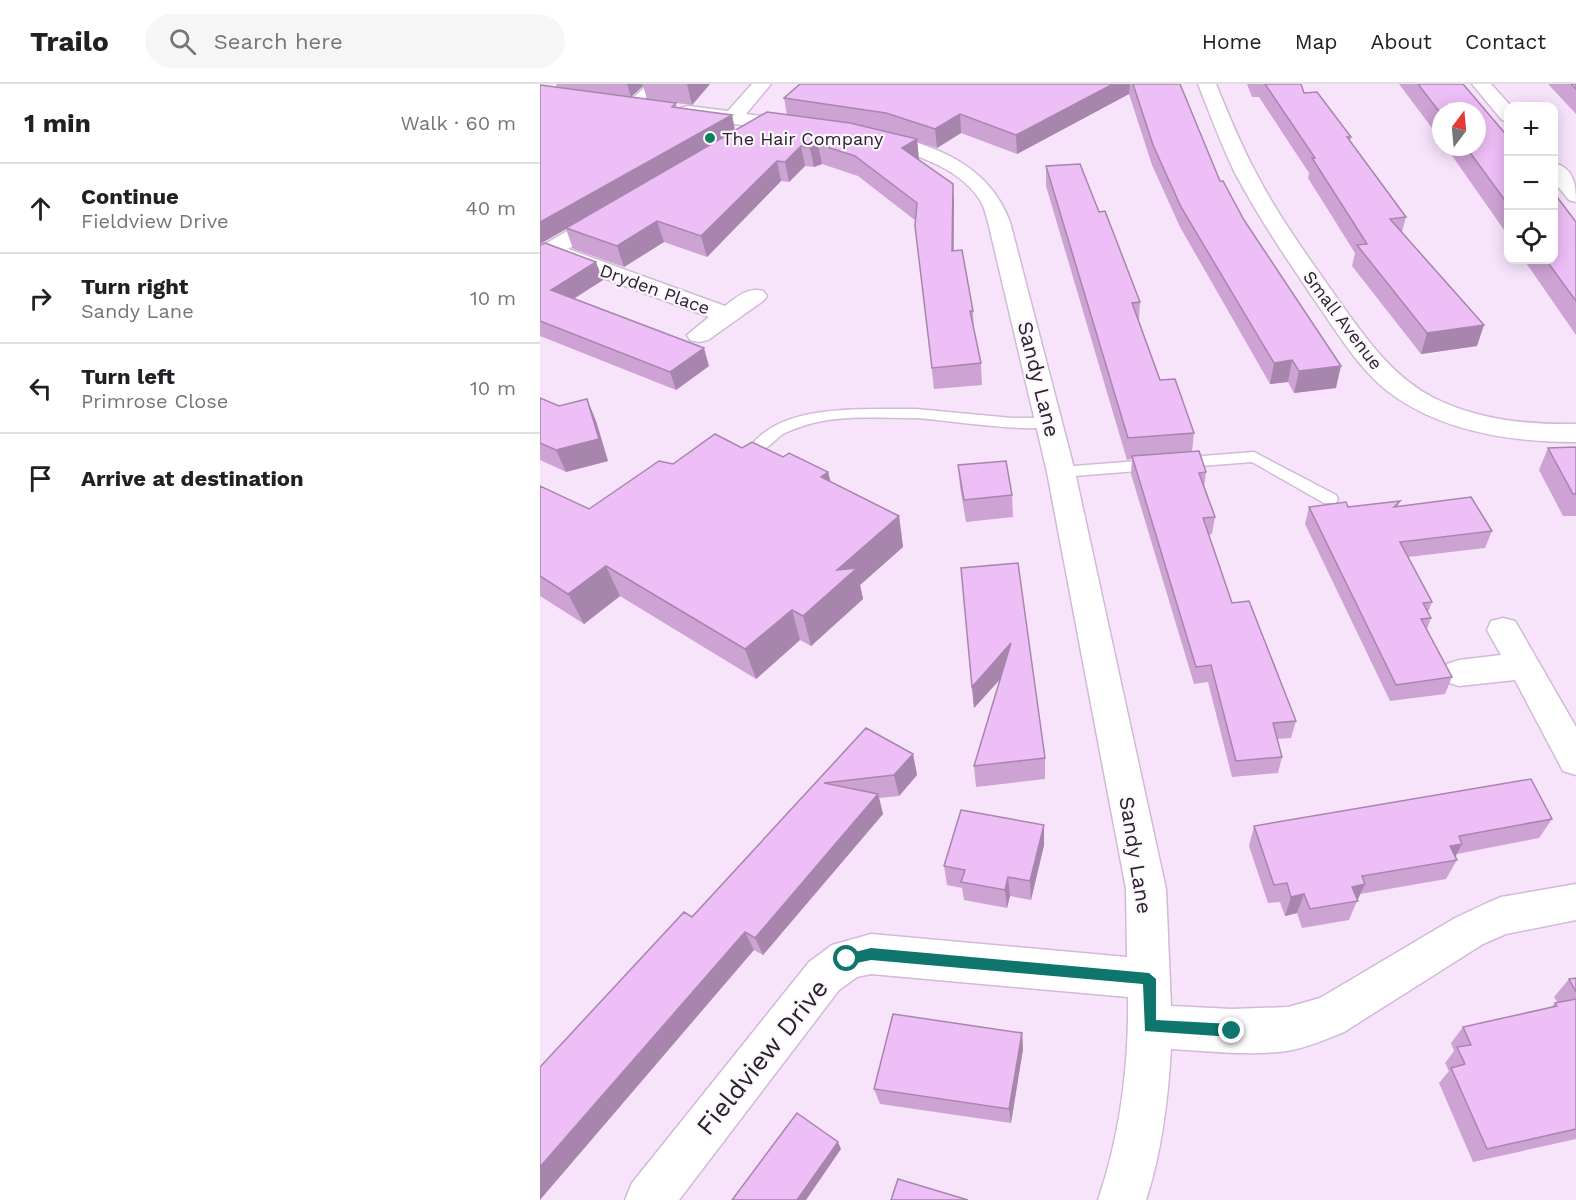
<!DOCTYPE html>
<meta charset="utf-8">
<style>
:root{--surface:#fff;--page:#f6f6f6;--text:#202124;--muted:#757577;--line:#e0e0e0}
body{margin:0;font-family:"Work Sans",sans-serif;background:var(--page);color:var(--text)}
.controls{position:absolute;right:18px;top:18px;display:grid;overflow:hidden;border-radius:12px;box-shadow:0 3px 15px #0003}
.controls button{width:54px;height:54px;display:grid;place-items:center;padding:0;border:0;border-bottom:2px solid var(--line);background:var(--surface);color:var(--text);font:30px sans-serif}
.compass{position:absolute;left:892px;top:18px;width:54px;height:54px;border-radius:50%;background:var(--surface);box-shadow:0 3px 15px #0003;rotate:16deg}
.stop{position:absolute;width:18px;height:18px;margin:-14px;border:4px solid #0f766e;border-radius:50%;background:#fff}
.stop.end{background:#0f766e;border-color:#fff;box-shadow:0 2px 6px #0008}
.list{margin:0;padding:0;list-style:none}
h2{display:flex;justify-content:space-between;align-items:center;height:78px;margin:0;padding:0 24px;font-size:26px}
h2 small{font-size:20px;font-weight:400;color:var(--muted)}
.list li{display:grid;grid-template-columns:39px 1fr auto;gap:18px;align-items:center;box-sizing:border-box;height:90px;padding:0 24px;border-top:2px solid var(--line)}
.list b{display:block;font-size:22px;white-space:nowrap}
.list p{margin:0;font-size:20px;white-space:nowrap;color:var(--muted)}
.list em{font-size:20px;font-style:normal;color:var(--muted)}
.icon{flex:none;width:33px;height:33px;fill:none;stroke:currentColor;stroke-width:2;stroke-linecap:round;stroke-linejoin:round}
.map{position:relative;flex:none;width:1036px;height:1116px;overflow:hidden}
header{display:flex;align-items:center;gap:36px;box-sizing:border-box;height:84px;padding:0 30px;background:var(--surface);border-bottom:2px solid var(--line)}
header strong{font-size:28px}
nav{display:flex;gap:33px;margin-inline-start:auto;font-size:21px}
.search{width:420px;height:54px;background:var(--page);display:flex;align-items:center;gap:15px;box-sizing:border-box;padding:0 21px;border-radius:33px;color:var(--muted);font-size:22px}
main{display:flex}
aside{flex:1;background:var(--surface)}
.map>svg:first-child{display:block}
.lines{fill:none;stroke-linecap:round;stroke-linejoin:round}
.service-casing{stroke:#d1bad6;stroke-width:3}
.minor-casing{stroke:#d1bad6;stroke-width:3}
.service{fill:#fff;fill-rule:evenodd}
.minor{fill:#fff;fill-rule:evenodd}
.wall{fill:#cda3d4;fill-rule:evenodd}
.shaded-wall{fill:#a785ad}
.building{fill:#eebef7;stroke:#a785ad;stroke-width:1.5}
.route{fill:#0f766e}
.poi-dot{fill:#127f5b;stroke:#fcf7fd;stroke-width:2}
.labels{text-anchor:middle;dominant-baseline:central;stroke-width:4.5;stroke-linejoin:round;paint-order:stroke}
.far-poi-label{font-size:18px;fill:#2a212c;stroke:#fcf7fd;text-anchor:start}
.far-street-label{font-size:18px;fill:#2a212c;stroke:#fcf7fd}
.street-label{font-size:21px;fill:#2a212c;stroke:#fcf7fd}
.near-street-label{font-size:26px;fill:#2a212c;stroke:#fcf7fd}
</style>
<header>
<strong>Trailo</strong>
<div class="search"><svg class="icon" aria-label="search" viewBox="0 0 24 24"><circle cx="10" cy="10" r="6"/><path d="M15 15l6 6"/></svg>Search here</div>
<nav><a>Home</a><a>Map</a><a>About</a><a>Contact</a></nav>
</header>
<main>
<aside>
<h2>1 min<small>Walk · 60 m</small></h2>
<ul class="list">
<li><svg class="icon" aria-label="ahead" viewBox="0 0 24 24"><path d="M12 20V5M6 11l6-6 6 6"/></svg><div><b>Continue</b><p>Fieldview Drive</p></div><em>40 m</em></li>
<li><svg class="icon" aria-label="right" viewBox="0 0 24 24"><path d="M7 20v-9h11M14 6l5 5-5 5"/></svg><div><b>Turn right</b><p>Sandy Lane</p></div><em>10 m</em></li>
<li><svg class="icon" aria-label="left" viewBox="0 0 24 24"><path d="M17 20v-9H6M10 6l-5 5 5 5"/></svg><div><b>Turn left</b><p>Primrose Close</p></div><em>10 m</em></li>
<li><svg class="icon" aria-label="arrive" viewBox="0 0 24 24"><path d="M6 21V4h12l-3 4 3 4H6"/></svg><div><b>Arrive at destination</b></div></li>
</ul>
</aside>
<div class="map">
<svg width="1036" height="1116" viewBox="0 0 1036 1116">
<rect width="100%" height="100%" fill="#f7e4fb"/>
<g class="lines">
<g class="service-casing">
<path id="service" d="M108,0h11l-23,23h-8v-4z
M376,325l96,9h38l7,5c-11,14 -120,-5 -144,-5 -36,0 -79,-4 -113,9 -6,2 -12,4 -17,7 -10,7 -18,20 -30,16l-3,-3c32,-45 117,-37 166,-38z
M714,368l82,43 2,4 -2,4h-12l-72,-41 -191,15 -8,-5 8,-5z"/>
</g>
<g class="minor-casing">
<path id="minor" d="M212,0h19l-25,30 58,8 3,4 -3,4 -7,2 -109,-14 -7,-2 -2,-4 2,-4 7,-2 40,5z
M658,0h18c12,29 24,59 39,87 23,45 53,86 82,127 27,38 54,78 97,100 44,22 93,27 142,26v18c-61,0 -127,-9 -179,-44 -33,-22 -55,-58 -77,-90 -30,-44 -60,-88 -85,-135 -14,-29 -25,-59 -37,-89z
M932,0h19l20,22h-2v16l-7,-2z
M335,47c57,14 113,31 135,91l65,250 91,417 5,117 61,3 56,-2 32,-9 135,-80 32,-15 14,-6 75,-13v36l-70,14 -23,10 -139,88c-17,7 -38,16 -57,19 -38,5 -78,0 -116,-2 -3,50 -9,103 -25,151h-48c22,-64 31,-135 30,-203l-257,-23 -14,3 -18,13 -160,210h-54l7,-17 177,-221 23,-17 39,-11 256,23 -1,-68 -79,-417 -59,-250c-2,-7 -4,-16 -8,-22 -23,-36 -74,-48 -112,-59l-3,-4 3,-4z
M1014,79c20,5 22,22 22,39l-7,-2 -15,-18z
M69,126l8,1 3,5 -3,5 -49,28 157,57c12,-9 22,-19 38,-15l4,5 -4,5 -55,39 -9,2 -9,-2 -3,-5 22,-18 -157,-58 -12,4v-16l61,-36z
M963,534l12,3 61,106v48l-13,-4 -48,-91 -56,6 -12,-4 -5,-9 5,-9 12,-4 42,-5 -14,-25 4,-9z"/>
</g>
<use href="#service" class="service"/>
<use href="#minor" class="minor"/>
</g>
<path class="wall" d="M16,0h154l-18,21 -16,-2 1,5 55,7 3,15 52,-15 -3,-17 16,-14h380l40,97 116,207 -42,5 -6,-11 -18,2 -90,-157 -28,-62 -23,-71 -112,60 -56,-21 -24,15 -20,-6 1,17 35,25 1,21v46l19,60 1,20 7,32 1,22 -48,4 -16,-142 -2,-26 -58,-45 -36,-12 -8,3 -9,-1 -16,16 -8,-1 -74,76 -43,-15 -40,25 -51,-18 -7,-20 -26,15v-159l17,2zM103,2l4,13 -16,-2z
M707,0h54l3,9 47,44 -1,4 56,76 -4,15 75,114 -56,8 -69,-88 3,-13 -47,-75 1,-5 -50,-76h-7z
M859,0h64l46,54v99l-63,-90h31l-36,-36v29z
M1008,0h28v30z
M506,82l53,46 41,90 -1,19 21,59 34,53 -2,19 14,20 -2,16 11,29 -3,17 -3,1 23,68 64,118 -5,17 -14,1 5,18 -4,16 -46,4 -24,-95 -14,2 -63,-210 1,-15 -5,1 -81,-274z
M1036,138v113l-52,-75h30z
M0,161l63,35 -29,19 135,67 -33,24 -136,-54z
M0,314l19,8 28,-7 9,22 12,40 -42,11 -26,-12z
M1036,363v69h-13l-24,-46 9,-22z
M202,364l41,9 45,15 3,10 68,34 4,31 -43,38 3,14 -52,47 -11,-6 -44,39 -136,-83 -36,28 -44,-28v-110l49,23 84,-45z
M418,381l54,30 1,22 -47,5 -6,-35z
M860,417l-2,5 94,25 -7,17 -77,9 24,45 -4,10 3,6 -4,11 25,48 -7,17 -55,7 -85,-177 4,-17h39z
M421,484l84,190v21l-69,8 -2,-21 27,-88 -27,30z
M326,644l47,26 4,21 -18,21 -20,2 4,16 -120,141 -9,-5 -62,-33z
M1012,735l-13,19 -82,16 -2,3 2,3 -11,19 -86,15 -11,26 -47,8 -5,-15 -12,3 -5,-14 -12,1 -19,-57 5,-20z
M504,741v20l-13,55 -21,-4 -3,12 -43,-8 -2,-12 -15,-3 -3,-19z
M1036,894v161l-103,23 -34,-79 10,-12 -4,-8 9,-12 -3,-8 12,-16 88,-19 4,-5h3l-4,-6 15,-18z
M482,949l1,16 -12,74 -131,-19 -6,-15z"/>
<path class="shaded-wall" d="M87,0h15l1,2 -12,11z
M147,0h23l-18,21z
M573,0h17l-1,10 -112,60 -1,-19z
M420,30l1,19 -24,15 -2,-19z
M192,31l3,16 -169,97v1l-26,15v-22z
M377,55l2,20 -14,9 -3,-20z
M278,60l4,20 -8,3 -4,-19z
M261,62l4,20 -16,16 -4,-20z
M237,77l4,20 -74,76 -6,-21z
M413,100l1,21 -1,67 -1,-21z
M117,137l7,21 -40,25 -7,-21z
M56,178l7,18 -45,28 -7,-18z
M944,241l-7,21 -56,8 6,-21z
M164,264l5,18 -33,24 -6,-18z
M752,276l-4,22 -18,2 4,-21z
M801,282l-5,22 -42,5 5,-22z
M47,315l9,22 12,40 -42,11 -10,-22z
M288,388l7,30 -14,-25z
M359,432l4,31 -43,38 3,14 -52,47 -8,-30 34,-46z
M66,482l14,30 -36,28 -16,-30z
M252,526l8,30 -44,39 -11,-30z
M471,559l2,22 -39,43 -2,-21z
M373,670l4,21 -18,21 -5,-21z
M338,710l5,20 -120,141 -8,-17z
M504,741v20l-13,55 -1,-19z
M922,760l-9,17 -3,-15z
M468,793l2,19 -3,12 -2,-18z
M825,800l-8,17 -5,-14z
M764,810l-7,19 -12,3 6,-19z
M205,848l9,18 -214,250v-33z
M482,949l1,16 -12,74 -2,-14z
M298,1058l3,7 -35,51h-9z"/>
<path class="building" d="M260,0h313l-97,51 -56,-21 -25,15 -49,-16 -102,-15z
M593,0h47l40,97h3l21,39 97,146 -42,5 -7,-11 -18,3 -93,-156 -28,-62z
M725,0h36l3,9 13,-1 34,45h-4l59,80 -16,2 94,106 -57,8 -70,-88 10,-1 -55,-86h3z
M878,0h45l46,54v68l-43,-59h11v-36h-36v3z
M1031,0h5v5z
M0,1l136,18 -4,4 60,8 -192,107z
M227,28l83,11 67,16 -15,9 51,36 -1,67 10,-1 11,61h-3l11,52 -49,5 -17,-142 2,-23 -62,-47 -37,-12 -8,4 -9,-2 -16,16 -8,-1 -76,75 -44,-15 -40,25 -51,-18z
M540,80l19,48 6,-1 35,91 -8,1 28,77 15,-1 19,54 -66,5 -82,-272z
M1014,109l22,29v79l-30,-41h8z
M5,159l51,19 -45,28 153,58 -34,24 -130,-51v-76z
M0,314l19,8 28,-7 12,40 -43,11 -16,-7z
M175,350l27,14 10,-6 31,15 6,-4 39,19 -7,5 78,39 -62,54 20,-2 -54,48 -11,-6 -47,39 -139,-83 -38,28 -28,-18v-90l49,23 70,-48 14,3z
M1036,363v47h-3l-25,-46z
M659,367l7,21 -7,1 16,44 -12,1 29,85 17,-2 47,120 -23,2 9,34 -46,4 -25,-96 -15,2 -64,-211z
M466,377l6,34 -48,5 -6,-35z
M931,413l21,34 -92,11 32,60 -9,1 8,15 -10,1 31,58 -56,8 -87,-178 37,-5 2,5 52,-6 -6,6z
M478,479l27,195 -71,8 37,-123 -39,44 -11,-119z
M326,644l47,26 -19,21 -70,8 54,11 -123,144 -10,-6 -205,235v-100l144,-155 8,5z
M991,695l21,40 -93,17 3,8 -12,2 7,14 -95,16 3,8 -13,3 6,14 -48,8 -6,-15 -13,3 -4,-14 -13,2 -20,-59z
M421,726l83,15 -14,56 -22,-4 -3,13 -44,-8 4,-12 -21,-4z
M1036,894v14l-7,-13z
M1036,915v130l-89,20 -36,-81 14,-4 -8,-17 14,-2 -8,-18 94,-21 -2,-3z
M353,930l129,19 -13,76 -135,-20z
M257,1029l41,29 -41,58h-65z
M358,1095l70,21h-77z"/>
<path class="route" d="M331,864l278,25 7,6v41l76,4 4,2 2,5 -2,4 -4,2 -87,-6 -2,-47 -272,-24 -24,5 -4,-1v-9z"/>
<circle class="poi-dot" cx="170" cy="54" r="6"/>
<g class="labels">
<g class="far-poi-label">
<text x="182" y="54">The Hair Company</text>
</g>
<g class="far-street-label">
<text transform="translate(115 205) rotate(20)">Dryden Place</text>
<text transform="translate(803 236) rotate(53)">Small Avenue</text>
</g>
<g class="street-label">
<text transform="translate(499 295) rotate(76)">Sandy Lane</text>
<text transform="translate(596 771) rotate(81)">Sandy Lane</text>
</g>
<g class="near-street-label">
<text transform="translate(222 973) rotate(-51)">Fieldview Drive</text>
</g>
</g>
</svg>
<div class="controls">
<button>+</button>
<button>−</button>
<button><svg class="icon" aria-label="locate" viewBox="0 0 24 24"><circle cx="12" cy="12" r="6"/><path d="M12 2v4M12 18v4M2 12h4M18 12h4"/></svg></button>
</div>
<svg class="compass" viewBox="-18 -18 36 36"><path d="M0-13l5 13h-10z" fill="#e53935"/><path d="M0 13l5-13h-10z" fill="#757577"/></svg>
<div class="stop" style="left:307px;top:875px"></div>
<div class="stop end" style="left:692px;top:947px"></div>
</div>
</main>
